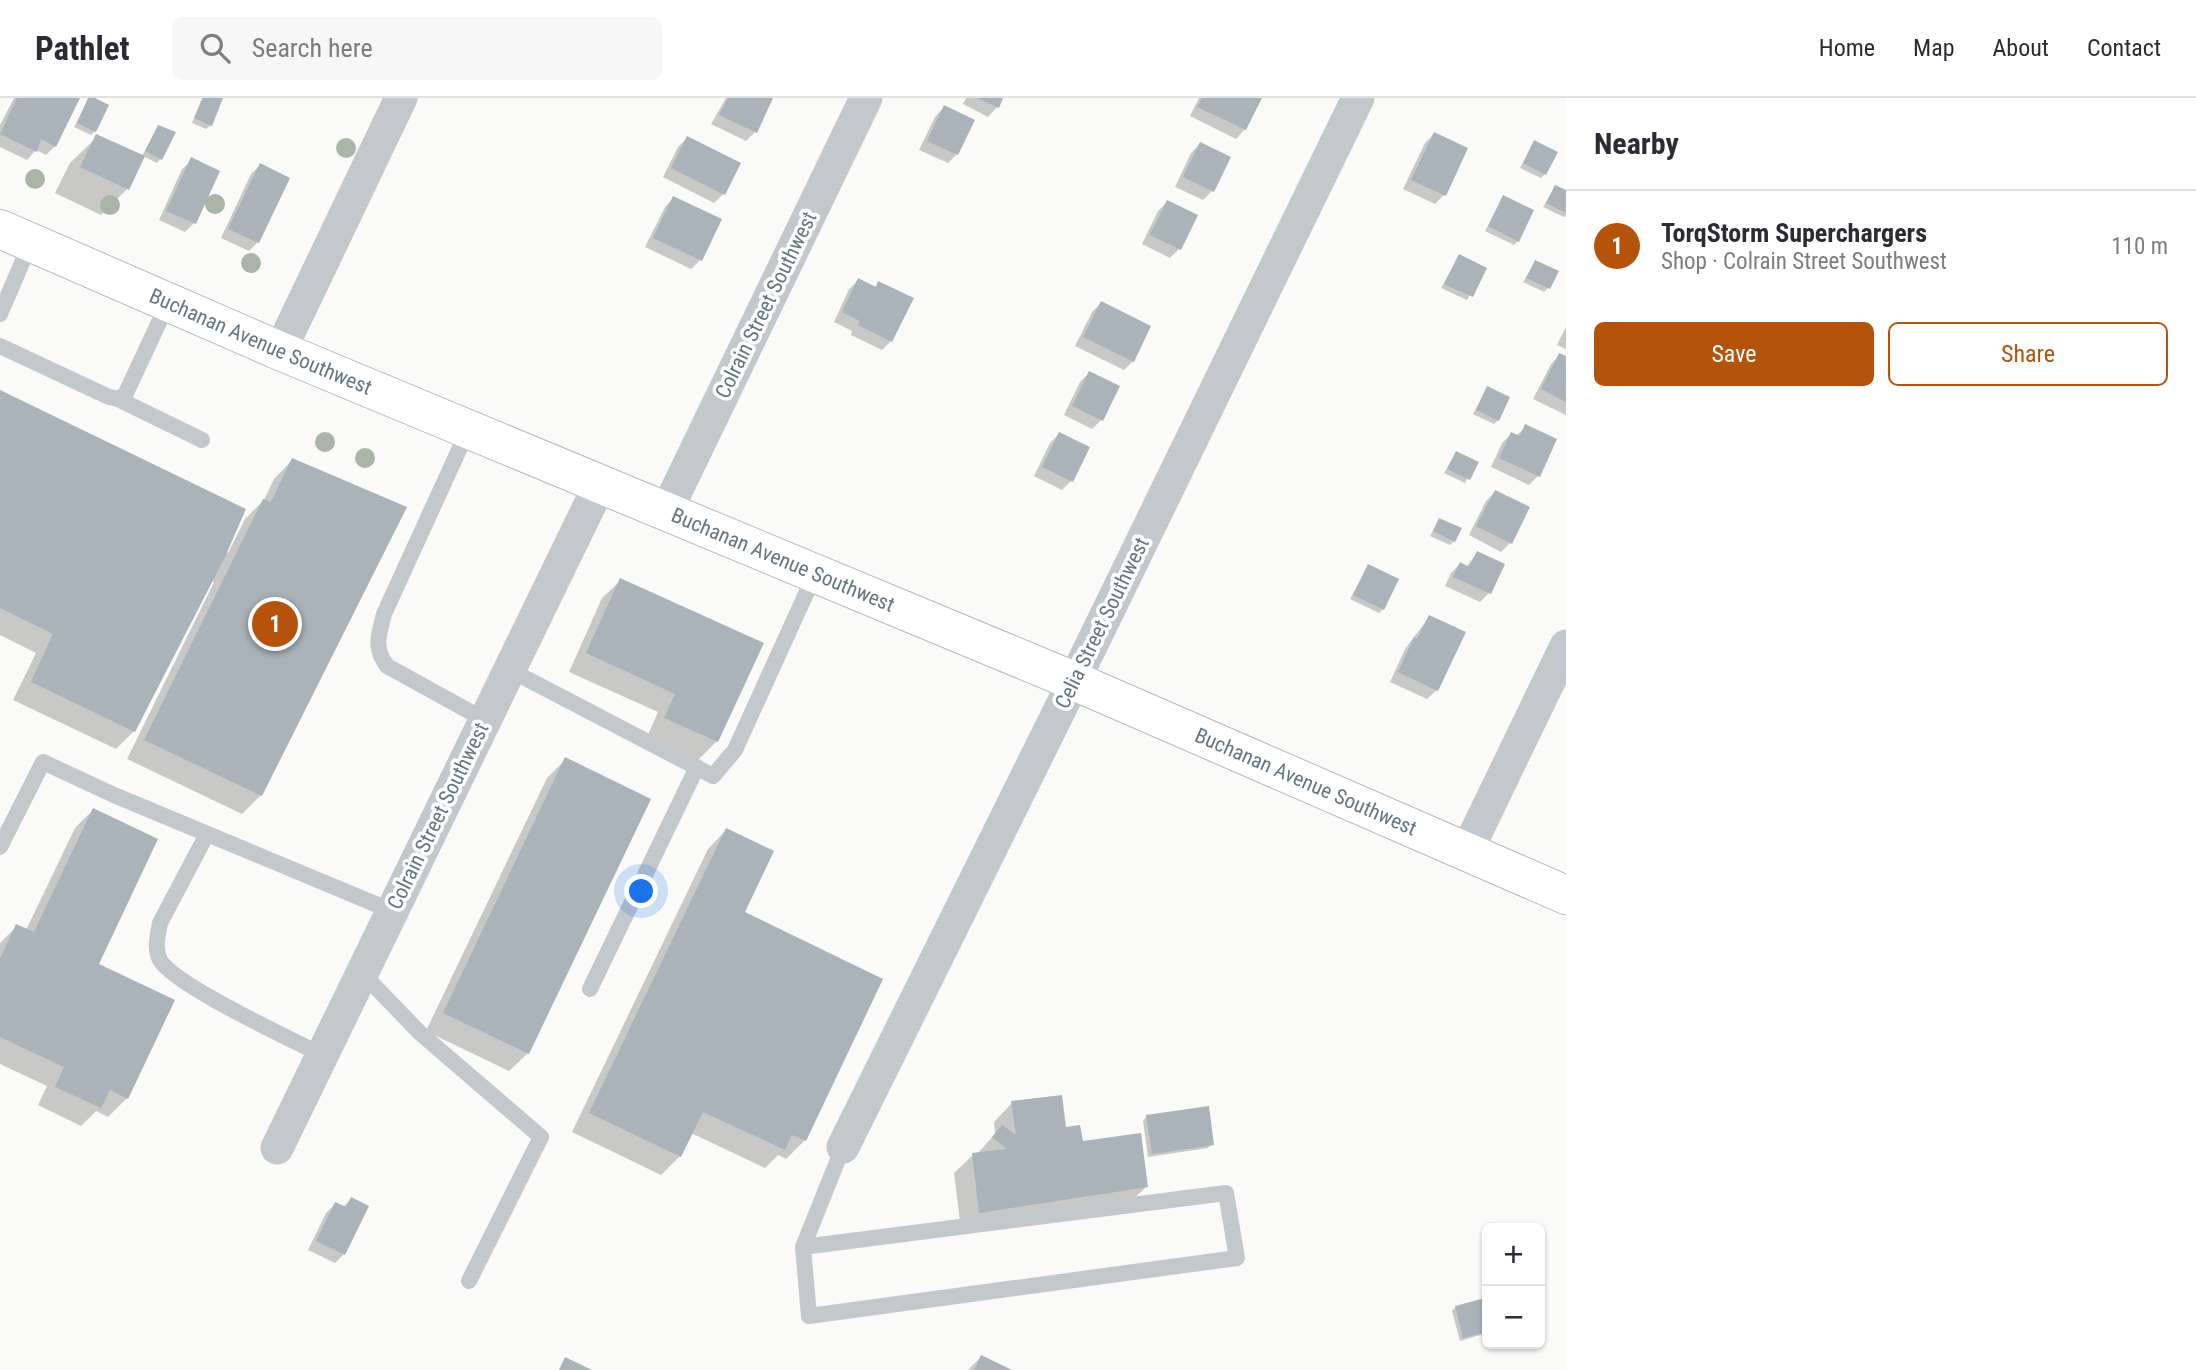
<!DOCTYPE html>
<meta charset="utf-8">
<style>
:root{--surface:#fff;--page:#f7f7f7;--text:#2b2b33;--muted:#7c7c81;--line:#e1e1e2;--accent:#b45309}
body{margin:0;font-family:"Roboto Condensed",sans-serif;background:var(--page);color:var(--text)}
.controls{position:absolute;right:21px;bottom:21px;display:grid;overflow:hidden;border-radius:10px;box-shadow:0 2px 5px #0004}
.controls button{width:63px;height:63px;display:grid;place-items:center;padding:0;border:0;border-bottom:2px solid var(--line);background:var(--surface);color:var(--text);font:35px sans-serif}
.you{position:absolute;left:642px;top:794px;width:24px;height:24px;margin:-18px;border:5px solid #fff;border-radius:50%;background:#1a73e8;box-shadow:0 0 0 10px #1a73e833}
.badge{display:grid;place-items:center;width:46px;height:46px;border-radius:50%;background:var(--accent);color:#fff;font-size:23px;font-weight:700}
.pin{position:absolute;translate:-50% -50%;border:4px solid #fff;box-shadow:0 2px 7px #0006}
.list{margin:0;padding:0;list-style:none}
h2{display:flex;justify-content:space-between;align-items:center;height:91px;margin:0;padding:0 28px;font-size:30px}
h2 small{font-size:23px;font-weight:400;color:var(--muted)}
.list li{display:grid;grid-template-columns:46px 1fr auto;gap:21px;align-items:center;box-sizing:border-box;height:112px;padding:0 28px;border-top:2px solid var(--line)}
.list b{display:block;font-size:26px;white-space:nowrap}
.list p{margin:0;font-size:23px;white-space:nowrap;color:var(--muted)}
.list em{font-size:23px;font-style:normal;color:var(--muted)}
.actions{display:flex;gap:14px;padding:21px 28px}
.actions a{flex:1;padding:16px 0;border:2px solid var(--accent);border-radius:10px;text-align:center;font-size:24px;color:var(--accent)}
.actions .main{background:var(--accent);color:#fff}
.icon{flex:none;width:38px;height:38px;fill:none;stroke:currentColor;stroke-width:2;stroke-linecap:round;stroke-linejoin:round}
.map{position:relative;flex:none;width:1566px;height:1272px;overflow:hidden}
header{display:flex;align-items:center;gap:42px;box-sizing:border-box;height:98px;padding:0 35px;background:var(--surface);border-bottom:2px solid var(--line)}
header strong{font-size:33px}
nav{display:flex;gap:38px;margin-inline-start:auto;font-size:24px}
.search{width:490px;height:63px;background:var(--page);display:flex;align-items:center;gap:18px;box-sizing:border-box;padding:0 24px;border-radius:10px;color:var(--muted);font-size:26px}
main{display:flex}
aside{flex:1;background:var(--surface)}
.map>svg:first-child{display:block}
.shadow{fill:#0003}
.building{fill:#aab3b9}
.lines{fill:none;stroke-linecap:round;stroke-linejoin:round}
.secondary-casing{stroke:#b3babf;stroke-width:40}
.lane{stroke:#c3c8cc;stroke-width:16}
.street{stroke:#c3c8cc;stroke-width:33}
.secondary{stroke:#fff;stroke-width:38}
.tree{fill:#aab4a7}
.labels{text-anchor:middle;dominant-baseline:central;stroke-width:7;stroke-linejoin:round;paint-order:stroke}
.street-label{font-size:21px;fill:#657683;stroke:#fff}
</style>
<header>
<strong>Pathlet</strong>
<div class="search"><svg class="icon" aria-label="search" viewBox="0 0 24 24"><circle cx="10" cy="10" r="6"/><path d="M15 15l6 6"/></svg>Search here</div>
<nav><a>Home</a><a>Map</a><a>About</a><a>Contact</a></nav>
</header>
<main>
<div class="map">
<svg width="1566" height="1272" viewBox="0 0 1566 1272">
<rect width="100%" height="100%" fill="#fafaf8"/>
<path class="shadow" d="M14,0h64l-23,48 -9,9 -10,-5 -9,10 -27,-13v-22z
M89,0l6,33 -4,4 -17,-8z
M202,0h16l-7,27 -5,4 -14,-6z
M726,0h45l-16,34 -9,9 -35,-17z
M966,0h35l-4,9 -9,10 -25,-13z
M1199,0h61l-15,31 -9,10 -46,-23z
M944,9l29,14 -16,33 -9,9 -29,-13 16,-33z
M158,29l3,31 -4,5 -14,-7 -16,33 -26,26 -46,-22 15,-30 27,-26 45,19z
M1434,36l10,61 -9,9 -32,-15 22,-46z
M687,40l36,56 -9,9 -51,-26 15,-30z
M1534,45l11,31 -4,4 -21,-10z
M1200,46l12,47 -9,9 -28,-13 16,-34z
M192,62l2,63 -9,9 -26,-12 23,-51z
M260,67l-2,77 -9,9 -28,-13 30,-64z
M1555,89l11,5v24l-2,1 -21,-10z
M1504,99l14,44 -4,4 -29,-14z
M674,100l46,22 -20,40 -9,9 -46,-22 20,-40z
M1167,104l12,47 -9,9 -28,-14 16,-33z
M1459,158l26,12 -18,32 -26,-12z
M1536,164l12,26 -4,4 -21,-10z
M859,182l15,8 5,-5 12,58 -9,9 -31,-15 1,-4 -18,-9 15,-33z
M1101,205l32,58 -9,9 -49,-24 17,-34z
M1566,229v22l-9,-4z
M1560,257l6,3v57l-33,-16 18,-35z
M1089,275l12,47 -9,9 -28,-14 16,-33z
M1487,290l11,32 -4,4 -21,-10z
M0,294l228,161 17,-34 19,-19 10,-21 18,-19 -31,335 -19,19 -115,-55 87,-177 -3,-2 -77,151 -18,18 -103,-49 23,-47 -36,-18z
M1526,328l12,50 -9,9 -38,-18 11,-24 9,-9 5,2z
M1059,336l12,47 -9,9 -28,-14 16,-33z
M1456,355l20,10 -11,20 -21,-10z
M1495,394l15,51 -9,9 -32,-17 17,-34z
M1439,422l15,21 -4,4 -20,-9z
M1477,455l26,12 -14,28 -9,9 -35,-16 6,-13 9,-9 6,3z
M1368,468l15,43 -4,4 -29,-14z
M621,482l96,161 -19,19 -51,-23 11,-25 -89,-40 33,-74z
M1429,519l8,73 -10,9 -37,-17 15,-33z
M565,662l-37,293 -19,18 -83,-40 121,-253z
M93,712l3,155 76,36 -45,97 -19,19 -12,-6 -15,15 -43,-21 9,-19 -47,-22v-121l17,-17 9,4 49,-102z
M726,732l16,83 139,66 -76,161 -19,19 -8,-4 -13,13 -74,-35 -11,23 -19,19 -89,-43 136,-283z
M1012,1005l53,26 81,58 -19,18 -166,25 -7,-57 19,-18 4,-1 18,-20 -1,-12z
M1147,1018l65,28 -4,4 -60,9 -5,-36z
M351,1101l-7,55 -9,9 -27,-13 18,-37 9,-9 8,3z
M1483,1202l4,15v18l-27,8 -8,-30 4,-4z
M981,1259l27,13h-40z"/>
<path class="building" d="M17,0h63l-24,49 -15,-8 -4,13 -37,-18z
M88,0h7l14,7 -13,27 -19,-9z
M203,0h20l-11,28 -18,-8z
M728,0h45l-16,35 -38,-18z
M977,0h26l-4,10z
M1202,0h60l-16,32 -49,-23z
M944,7l31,15 -17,35 -31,-14z
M158,27l18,7 -14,28 -17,-9z
M1434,34l34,16 -22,48 -35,-16z
M96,36l49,22 -16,34 -49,-23z
M687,38l54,27 -16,32 -54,-27z
M1534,42l24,12 -12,23 -23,-12z
M1200,44l31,15 -17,35 -31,-15z
M191,59l29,14 -24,53 -30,-13z
M260,65l30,15 -31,65 -31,-14z
M1555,87l11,5v23l-20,-10z
M1503,97l31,15 -15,32 -31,-16z
M673,98l49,23 -20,42 -49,-23z
M1167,102l31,15 -17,35 -31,-15z
M1459,156l28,14 -14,29 -29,-13z
M1535,162l24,11 -9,18 -24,-11z
M858,180l18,9 2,-6 36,17 -22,44 -34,-17 2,-4 -18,-9z
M1101,203l50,25 -17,36 -51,-25z
M1559,255l7,3v46l-25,-13z
M1089,273l31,15 -17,35 -31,-15z
M1487,288l23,11 -11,24 -23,-11z
M0,292l246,119 -21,48 -90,175 -104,-50 22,-48 -53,-26z
M1525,326l32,15 -17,38 -41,-19 12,-26 9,4z
M1059,334l31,15 -17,35 -31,-15z
M1456,353l23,11 -9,18 -23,-11z
M292,360l115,49 -145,289 -118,-56 119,-241 8,3z
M1495,392l35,17 -18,37 -36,-18z
M1439,420l23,10 -7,14 -22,-11z
M1477,453l28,13 -14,30 -38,-17 7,-15 9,5z
M1368,466l31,15 -15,31 -31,-15z
M620,480l144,65 -46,99 -54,-24 11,-24 -89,-41z
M1429,517l37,17 -28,59 -40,-19 16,-35 3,2z
M565,659l86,42 -122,255 -86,-41z
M93,710l65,31 -59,125 76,36 -47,99 -18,-9 -9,18 -46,-21 9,-20 -64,-30v-78l16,-35 18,8z
M726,730l48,23 -29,61 138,67 -77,162 -14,-6 -7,15 -82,-38 -22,45 -92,-44z
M1062,997l4,32 14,-2 3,16 58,-8 7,54 -169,26 -7,-60 35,-4 -15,-12 10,-12 14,10 -5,-34z
M1209,1008l5,39 -62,9 -6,-39z
M351,1099l18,9 -24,49 -29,-14 19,-39 11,5z
M1485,1200l2,10v24l-24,6 -8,-32z
M981,1257l31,15h-38z
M565,1259l27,13h-33z"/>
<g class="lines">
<g class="secondary-casing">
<g id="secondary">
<path id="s1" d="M0,131l280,122 794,330 492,214"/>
</g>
</g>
<path class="lane" d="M0,216l31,-72
M0,248l109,51 9,2 7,-4 44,-94
M118,301l84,41
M469,330l-85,186c-5,21 -11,33 3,52l98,54
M510,572l203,106 22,-26 80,-176
M207,736l-47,89c-2,11 -6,26 0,37 14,25 131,79 162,95
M0,749l43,-85 71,33 278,116
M362,875l58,60 121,104 -72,144
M590,891l107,-222
M803,1149l6,69 428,-58 -11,-65 -423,54 40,-100"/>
<path class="street" d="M280,253l121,-253
M666,414l200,-414
M1466,755l100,-207
M843,1049l231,-466 284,-583
M277,1050l323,-664"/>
<use href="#secondary" class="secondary"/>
</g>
<g class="tree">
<circle cx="346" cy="50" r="10"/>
<circle cx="35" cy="81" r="10"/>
<circle cx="215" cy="106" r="10"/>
<circle cx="110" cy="107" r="10"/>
<circle cx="251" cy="165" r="10"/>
<circle cx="325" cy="344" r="10"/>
<circle cx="365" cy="360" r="10"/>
</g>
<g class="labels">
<g class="street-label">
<text transform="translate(766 207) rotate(-64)">Colrain Street Southwest</text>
<text stroke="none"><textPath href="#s1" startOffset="284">Buchanan Avenue Southwest</textPath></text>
<text stroke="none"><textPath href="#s1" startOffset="850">Buchanan Avenue Southwest</textPath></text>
<text transform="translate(1102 525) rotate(-64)">Celia Street Southwest</text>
<text stroke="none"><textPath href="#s1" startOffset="1418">Buchanan Avenue Southwest</textPath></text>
<text transform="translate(438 718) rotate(-64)">Colrain Street Southwest</text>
</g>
</g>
</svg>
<div class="controls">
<button>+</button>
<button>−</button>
</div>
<div class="you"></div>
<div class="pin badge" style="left:275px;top:526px">1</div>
</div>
<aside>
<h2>Nearby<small></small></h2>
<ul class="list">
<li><span class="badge">1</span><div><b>TorqStorm Superchargers</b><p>Shop · Colrain Street Southwest</p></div><em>110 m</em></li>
</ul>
<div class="actions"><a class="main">Save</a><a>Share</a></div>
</aside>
</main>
